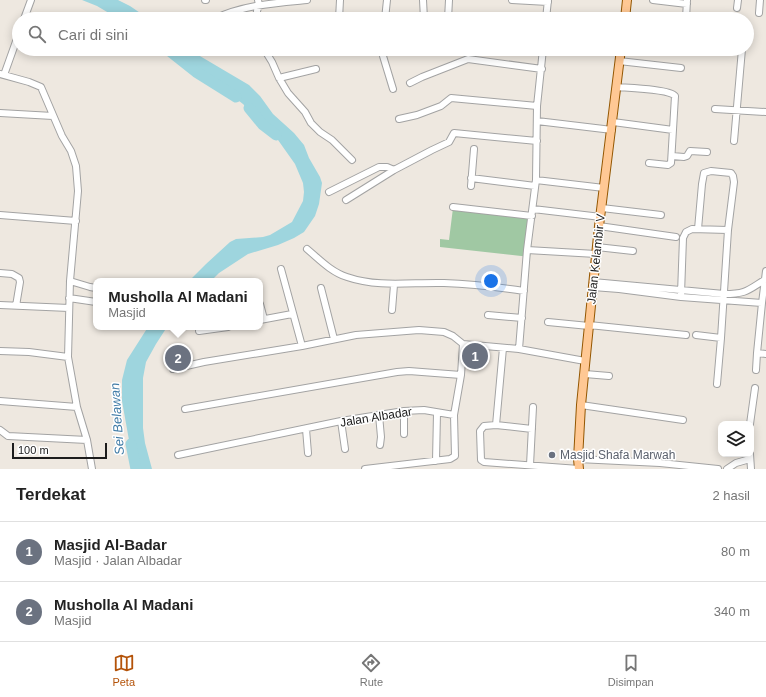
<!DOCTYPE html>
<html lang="id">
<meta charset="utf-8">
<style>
:root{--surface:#fff;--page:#f2f2f2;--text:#222;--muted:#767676;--line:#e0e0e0;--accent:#b45309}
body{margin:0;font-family:Arial,sans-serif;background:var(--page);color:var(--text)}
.controls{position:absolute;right:12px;bottom:12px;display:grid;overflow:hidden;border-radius:8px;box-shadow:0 2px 10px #0003}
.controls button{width:36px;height:36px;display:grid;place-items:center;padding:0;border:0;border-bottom:1px solid var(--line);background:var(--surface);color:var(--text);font:20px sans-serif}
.scale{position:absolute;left:12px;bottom:10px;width:95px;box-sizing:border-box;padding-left:4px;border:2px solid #1c1c1c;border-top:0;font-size:11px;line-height:14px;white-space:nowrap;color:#1c1c1c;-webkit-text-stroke:3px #fff;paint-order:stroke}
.you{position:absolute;left:491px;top:281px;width:14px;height:14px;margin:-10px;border:3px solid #fff;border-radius:50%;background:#1a73e8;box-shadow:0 0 0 6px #1a73e833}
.badge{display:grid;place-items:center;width:26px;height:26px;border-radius:50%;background:var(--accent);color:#fff;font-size:13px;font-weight:700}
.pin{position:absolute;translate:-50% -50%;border:2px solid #fff;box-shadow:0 1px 4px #0006}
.popup{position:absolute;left:93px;top:278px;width:170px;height:52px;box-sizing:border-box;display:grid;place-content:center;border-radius:8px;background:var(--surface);filter:drop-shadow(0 1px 3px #0005);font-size:13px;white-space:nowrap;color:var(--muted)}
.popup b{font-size:15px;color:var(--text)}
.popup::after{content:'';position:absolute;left:50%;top:100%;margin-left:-8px;border:8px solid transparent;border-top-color:var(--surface)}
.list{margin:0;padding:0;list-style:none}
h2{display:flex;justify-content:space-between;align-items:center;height:52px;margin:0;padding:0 16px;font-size:17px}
h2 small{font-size:13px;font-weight:400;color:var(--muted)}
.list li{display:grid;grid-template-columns:26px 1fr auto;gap:12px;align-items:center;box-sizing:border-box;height:60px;padding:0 16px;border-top:1px solid var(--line)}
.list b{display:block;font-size:15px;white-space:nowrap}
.list p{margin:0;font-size:13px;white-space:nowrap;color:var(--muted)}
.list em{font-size:13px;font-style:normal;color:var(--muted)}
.icon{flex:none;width:22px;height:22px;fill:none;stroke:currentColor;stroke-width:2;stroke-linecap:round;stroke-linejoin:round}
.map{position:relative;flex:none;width:766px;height:469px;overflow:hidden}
.search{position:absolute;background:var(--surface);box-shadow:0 2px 10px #0003;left:12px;right:12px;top:12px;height:44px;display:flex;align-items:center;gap:10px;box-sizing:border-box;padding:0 14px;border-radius:22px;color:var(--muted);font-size:15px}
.sheet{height:172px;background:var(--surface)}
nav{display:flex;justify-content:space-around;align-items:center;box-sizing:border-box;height:56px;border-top:1px solid var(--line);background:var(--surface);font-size:11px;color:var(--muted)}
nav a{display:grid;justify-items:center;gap:2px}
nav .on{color:var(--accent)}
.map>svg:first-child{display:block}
.cemetery{fill:#a0c8a3}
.water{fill:#9ed5de}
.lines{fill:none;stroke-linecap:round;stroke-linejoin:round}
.river{stroke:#9ed5de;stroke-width:11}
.minor-casing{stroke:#a3a3a3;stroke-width:8}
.major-casing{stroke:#935600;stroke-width:10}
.minor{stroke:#fff;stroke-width:6}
.major{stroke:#ffc894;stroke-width:8}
.worship-dot{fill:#6b7280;stroke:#fff;stroke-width:1.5}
.labels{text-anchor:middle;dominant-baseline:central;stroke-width:3;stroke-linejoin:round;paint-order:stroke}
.street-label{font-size:12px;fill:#1c1c1c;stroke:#fff}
.worship-label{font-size:12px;fill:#5b616d;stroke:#fff;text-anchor:start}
.water-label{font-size:13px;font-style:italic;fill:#417ca7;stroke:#fff}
</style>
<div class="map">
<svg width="766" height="469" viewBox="0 0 766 469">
<rect width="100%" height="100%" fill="#eee8e0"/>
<path class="cemetery" d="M453,208l81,9 -4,40 -90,-10v-8l9,1z"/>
<path class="water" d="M82,0h36l12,6 19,13h-30l-22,-13z
M164,49h24l61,36 11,11 13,18 21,19 10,12 5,13 11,19 2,6 -3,21 -4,12 -11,16 -10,6 -16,7 -30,9 -29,19 -8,8h-22l17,-17 24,-22 6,-3 27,-2 7,-2 22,-13 11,-21 1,-9 -1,-9 -8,-19 -17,-24 -35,-36 -31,-24z
M148,327h19l-11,17 -10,18 -3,16v50l2,15 7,26h-16l-4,-12 -10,-56v-21l5,-20z"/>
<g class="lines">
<path class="river" d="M167,49l29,23 40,25
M249,108l14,17 13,10
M131,444l5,25"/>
<g class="minor-casing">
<path id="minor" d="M205,0h1
M423,0l1,19
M512,0l36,2
M653,0l34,4
M737,8l1,-8
M759,13l1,-13
M24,19l7,-19
M214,19c29,-14 61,-16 93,-19
M256,19l1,-8 2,-6 -1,-5
M339,19l1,-19
M385,19l2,-19
M448,19l1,-19
M546,19l2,-19
M686,19l1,-19
M264,49l8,13 7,16 9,15 17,19 6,11 9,9 12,8 20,20
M383,49v7l10,33
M543,49l78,1
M408,50l9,-1
M619,61l62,7
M0,74l29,8 12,5 21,49 9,15 5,15 2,25 -8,90 -2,76 9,50 10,33 5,29
M4,75l15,-42
M279,78l37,-9
M410,83l12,-6 46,-18 74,10
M616,87c11,1 53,2 59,9l-4,67 -3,2 -19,-2
M715,109l51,3
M0,113l53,3
M399,119l18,-4 24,-9 10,-8 86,8
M537,121l75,9
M613,122l60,8
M734,141l8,-92
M672,156l12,1 3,-1 3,-5 17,1
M471,178l64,8
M536,180l68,8
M471,186l3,-37
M329,192l50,-25h8l7,3
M346,200l48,-30 38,-20 17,-8 5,-9 83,8
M453,207l79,9
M602,208l59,7
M533,209l68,8
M0,215l76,6
M599,226l77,11
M698,229l4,-45 2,-11 7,-2 20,2 2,3 1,6 -6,48 -7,108 -4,46
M597,247l36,4
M307,249c12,10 24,23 40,28 32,11 65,5 97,6 27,1 53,4 80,8
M527,250l69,4
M281,269l21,77
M0,273l12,1 7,4 1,4 -4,24
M70,281l20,6 6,1
M593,282l131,12c23,0 24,-4 42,-15
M593,287l26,2 62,8 81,6 -5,50 9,1
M321,288l13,51
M681,294l2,-56 3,-6 6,-3 36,1
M69,298l27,4
M762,303l4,-32
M260,304l4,15
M0,305l69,3
M392,310l2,-25
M488,315l34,3
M260,320l32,-6
M548,322l41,4
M589,325l97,10
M199,331l29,-4
M696,335l25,3
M463,344l56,5 66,12
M519,349l8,-99 9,-70 1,-74 6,-57
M0,351l29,1 39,5
M173,369l31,-7 98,-16 54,-11 63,-5 25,2 9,4 10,8
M756,370l1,-17
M585,374l24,2
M0,401l77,6
M581,405l102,15
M185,409l212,-37 12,-1 52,4
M404,411v23
M379,415l2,22 -1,8
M341,421l4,28
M750,424l5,-36
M496,425l7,-77
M306,429l2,24
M532,429l-36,-4 -12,1 -4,5 1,29 3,2 95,7
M0,430l8,6 79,4
M750,454l1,15
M178,455l163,-34 63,-10 20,-1 30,5
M578,459l82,4 58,6
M436,461l1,-48
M530,465l3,-58
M365,469l85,-10 5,-3 -1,-41 7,-40 2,-31
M727,469l9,-6 14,-4"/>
</g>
<g class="major-casing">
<path id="major" d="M625,19l2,-19
M579,469l-1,-10 3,-54 18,-179 22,-177"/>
</g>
<use href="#minor" class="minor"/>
<use href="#major" class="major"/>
</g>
<circle class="worship-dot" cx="552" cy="455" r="4"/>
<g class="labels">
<g class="street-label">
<text transform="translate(596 259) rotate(-84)">Jalan Kelambir V</text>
<text transform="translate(376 417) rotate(-9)">Jalan Albadar</text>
</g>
<g class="worship-label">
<text x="560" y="455">Masjid Shafa Marwah</text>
</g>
<g class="water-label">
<text transform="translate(117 419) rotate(-94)">Sei Belawan</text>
</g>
</g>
</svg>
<div class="controls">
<button><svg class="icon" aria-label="layers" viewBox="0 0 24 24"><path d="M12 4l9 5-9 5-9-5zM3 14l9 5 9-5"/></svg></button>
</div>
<div class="scale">100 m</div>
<div class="you"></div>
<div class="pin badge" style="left:475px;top:356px;background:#6b7280">1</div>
<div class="pin badge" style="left:178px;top:358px;background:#6b7280">2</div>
<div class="popup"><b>Musholla Al Madani</b>Masjid</div>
<div class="search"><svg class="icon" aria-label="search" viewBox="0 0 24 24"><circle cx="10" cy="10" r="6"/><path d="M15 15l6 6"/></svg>Cari di sini</div>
</div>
<section class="sheet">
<h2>Terdekat<small>2 hasil</small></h2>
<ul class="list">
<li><span class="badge" style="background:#6b7280">1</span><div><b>Masjid Al-Badar</b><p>Masjid · Jalan Albadar</p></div><em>80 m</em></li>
<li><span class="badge" style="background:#6b7280">2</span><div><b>Musholla Al Madani</b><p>Masjid</p></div><em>340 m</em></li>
</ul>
</section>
<nav>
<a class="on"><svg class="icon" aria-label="map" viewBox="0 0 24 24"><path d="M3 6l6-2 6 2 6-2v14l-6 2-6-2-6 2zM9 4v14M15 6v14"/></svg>Peta</a>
<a><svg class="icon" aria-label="directions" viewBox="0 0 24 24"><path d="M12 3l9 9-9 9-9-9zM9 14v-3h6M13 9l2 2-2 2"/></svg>Rute</a>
<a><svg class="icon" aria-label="saved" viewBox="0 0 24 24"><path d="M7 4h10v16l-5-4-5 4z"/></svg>Disimpan</a>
</nav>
